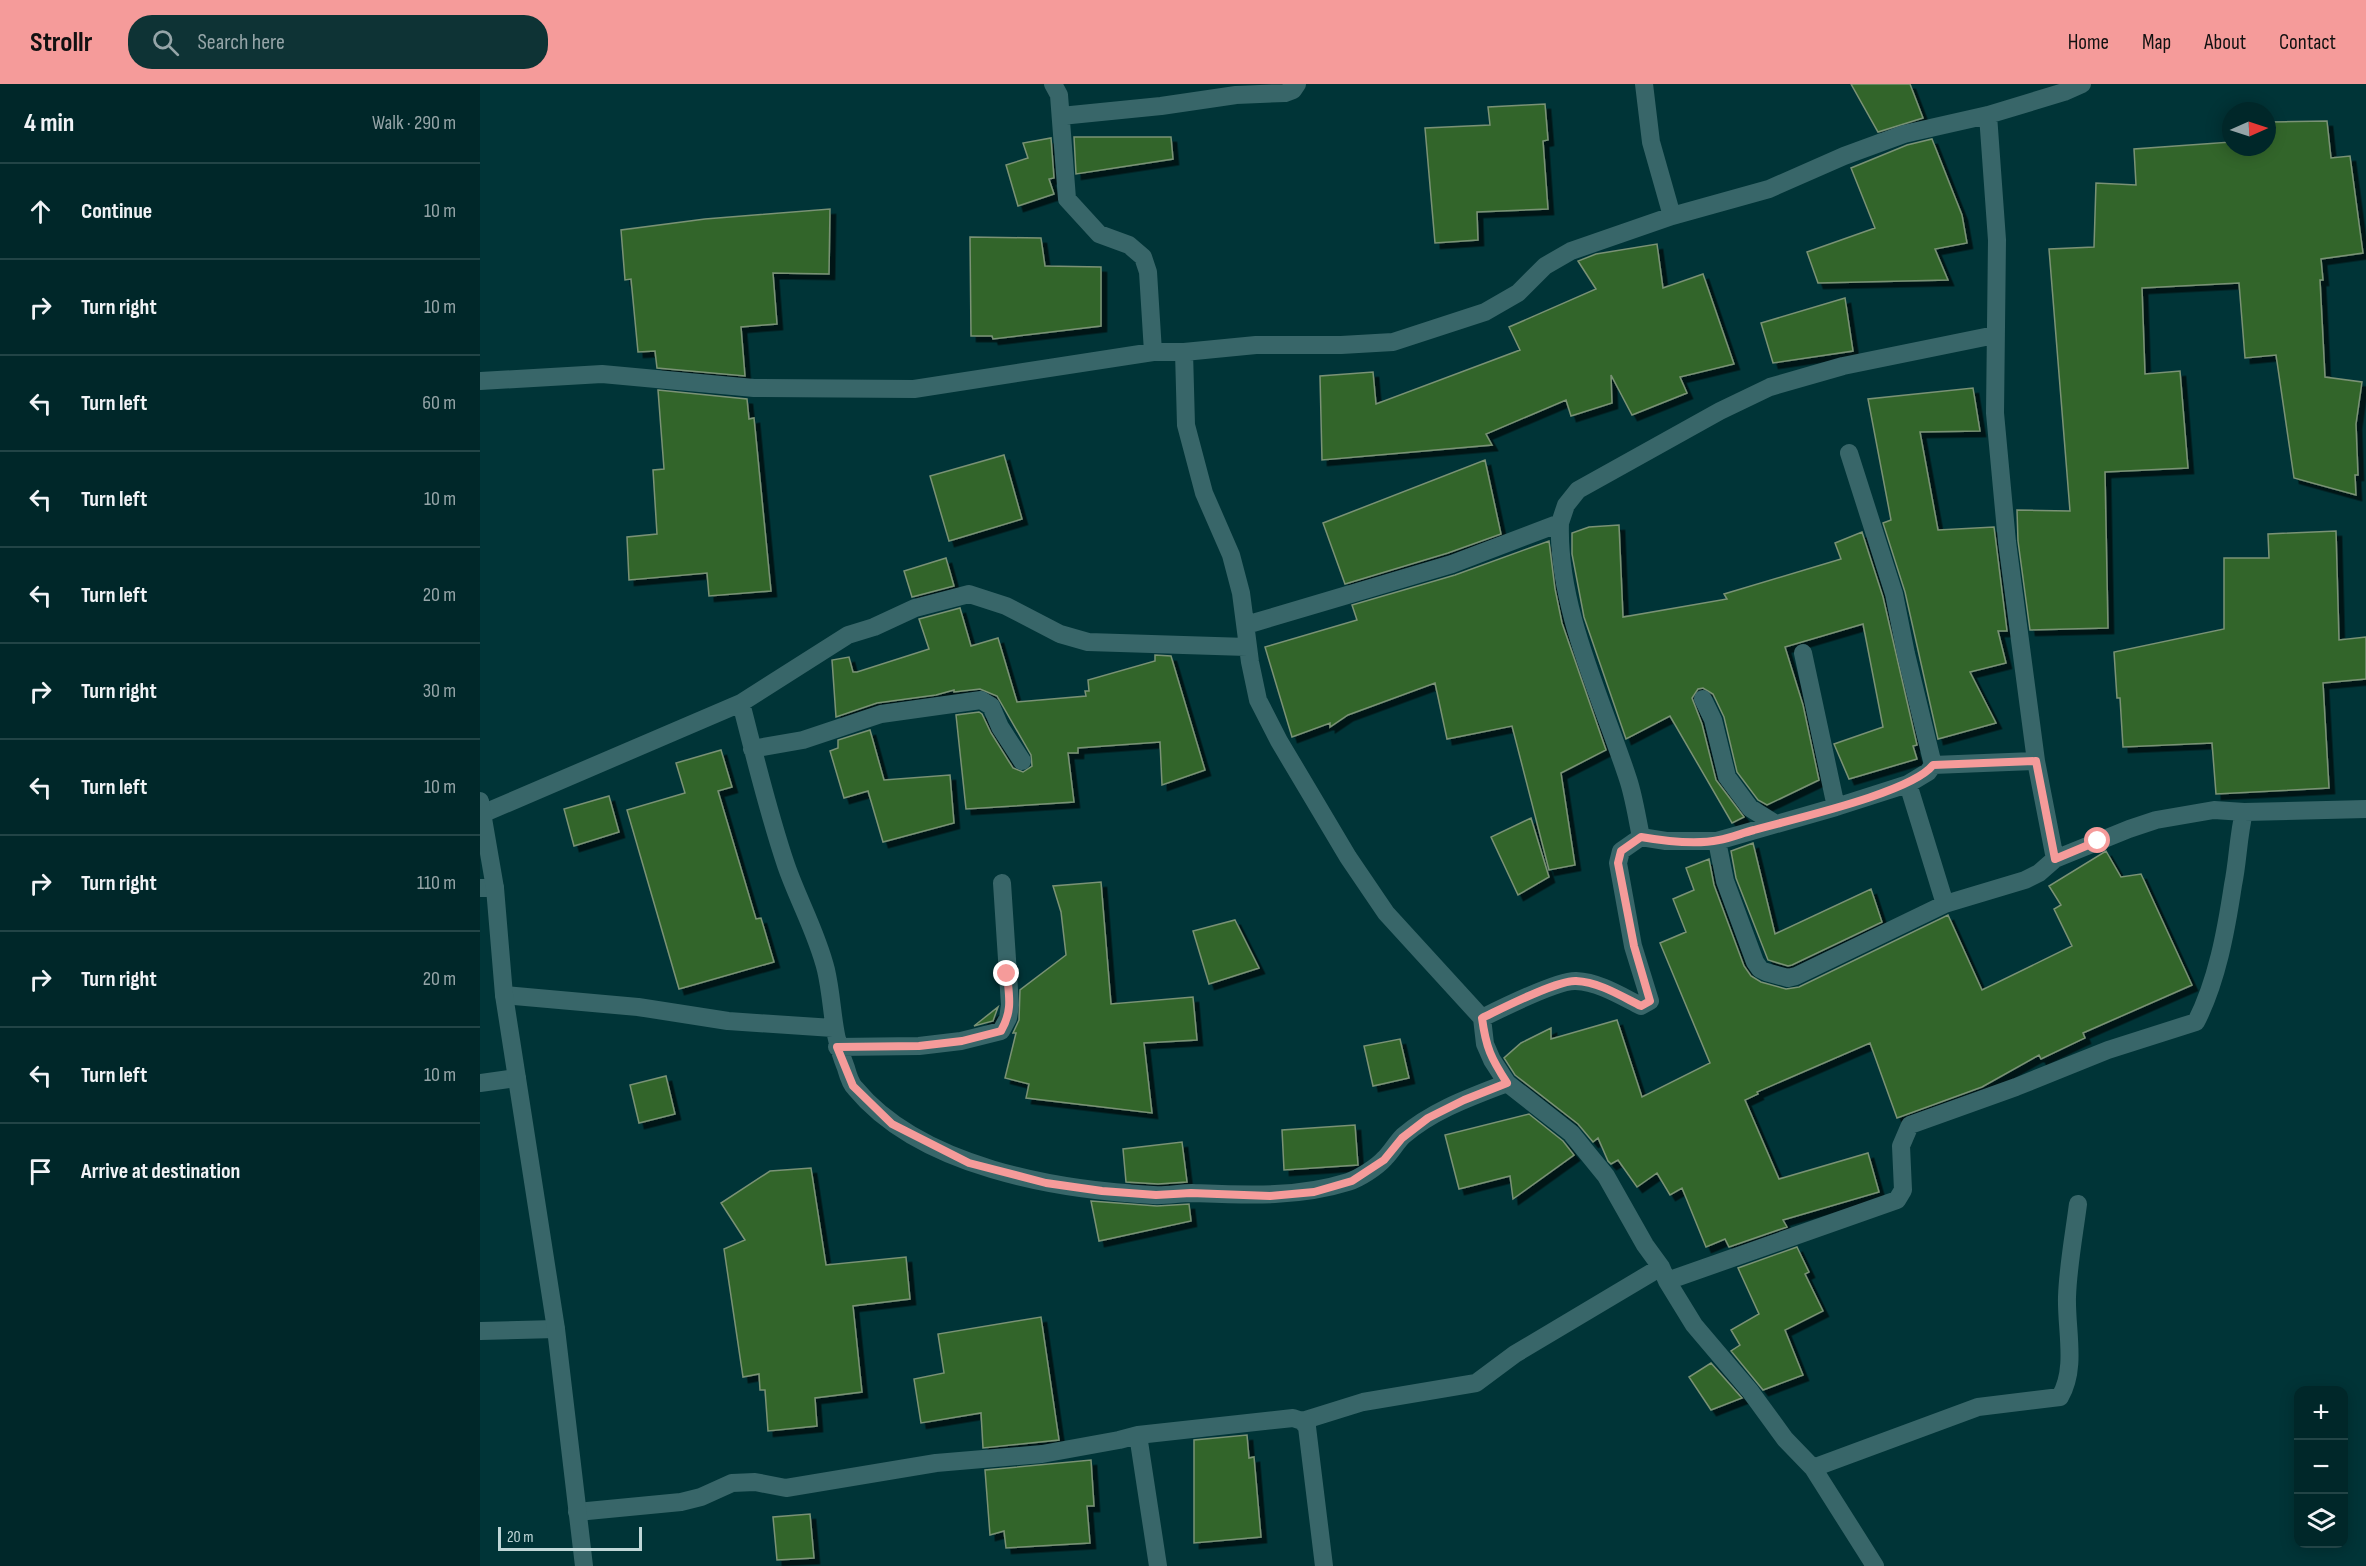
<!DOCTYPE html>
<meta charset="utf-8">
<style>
:root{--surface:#002729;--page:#0e3335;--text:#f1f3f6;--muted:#95a5a8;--line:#224446;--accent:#f59b9a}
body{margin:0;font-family:"Sofia Sans Condensed",sans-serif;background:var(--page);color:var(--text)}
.controls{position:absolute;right:18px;bottom:18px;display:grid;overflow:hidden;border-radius:12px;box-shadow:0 3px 15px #0003}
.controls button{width:54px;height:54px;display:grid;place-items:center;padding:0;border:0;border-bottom:2px solid var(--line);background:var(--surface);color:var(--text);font:30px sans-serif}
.compass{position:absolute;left:1742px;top:18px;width:54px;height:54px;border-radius:50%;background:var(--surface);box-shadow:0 3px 15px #0003;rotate:87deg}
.scale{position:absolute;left:18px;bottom:15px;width:144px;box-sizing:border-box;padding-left:6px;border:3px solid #c0d7d8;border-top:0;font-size:16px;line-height:21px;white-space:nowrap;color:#c0d7d8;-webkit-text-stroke:4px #003437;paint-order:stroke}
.stop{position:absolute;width:18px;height:18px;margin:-14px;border:4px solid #f59b9a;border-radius:50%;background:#fff}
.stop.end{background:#f59b9a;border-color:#fff;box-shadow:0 2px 6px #0008}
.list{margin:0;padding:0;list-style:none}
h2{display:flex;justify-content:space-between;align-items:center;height:78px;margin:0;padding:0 24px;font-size:26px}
h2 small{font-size:20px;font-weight:400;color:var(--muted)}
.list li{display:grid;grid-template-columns:39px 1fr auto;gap:18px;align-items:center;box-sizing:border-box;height:96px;padding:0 24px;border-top:2px solid var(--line)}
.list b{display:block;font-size:22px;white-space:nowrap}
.list em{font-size:20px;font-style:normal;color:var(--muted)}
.icon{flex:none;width:33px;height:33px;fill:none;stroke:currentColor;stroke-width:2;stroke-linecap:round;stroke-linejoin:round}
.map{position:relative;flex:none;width:1886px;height:1482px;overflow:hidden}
header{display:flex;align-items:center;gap:36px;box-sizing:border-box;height:84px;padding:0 30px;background:var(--accent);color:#111}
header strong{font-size:28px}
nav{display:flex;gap:33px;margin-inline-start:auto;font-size:21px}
.search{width:420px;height:54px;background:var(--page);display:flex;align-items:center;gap:15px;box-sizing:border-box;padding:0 21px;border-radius:24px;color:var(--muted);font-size:22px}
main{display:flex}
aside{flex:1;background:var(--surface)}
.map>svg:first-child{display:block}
.building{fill:#33652b;stroke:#7a9275;stroke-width:1.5;filter:url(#shadow)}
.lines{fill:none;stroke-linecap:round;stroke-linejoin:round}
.minor{stroke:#386669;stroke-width:18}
.tertiary{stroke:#386669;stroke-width:18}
.route{stroke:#f59b9a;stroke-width:8}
</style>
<header>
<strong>Strollr</strong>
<div class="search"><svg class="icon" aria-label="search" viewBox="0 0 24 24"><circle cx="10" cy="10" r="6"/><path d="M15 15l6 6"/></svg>Search here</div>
<nav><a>Home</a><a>Map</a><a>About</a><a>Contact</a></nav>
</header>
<main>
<aside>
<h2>4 min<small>Walk · 290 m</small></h2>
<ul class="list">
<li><svg class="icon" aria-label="ahead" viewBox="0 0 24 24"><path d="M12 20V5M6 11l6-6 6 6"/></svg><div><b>Continue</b></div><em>10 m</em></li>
<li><svg class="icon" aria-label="right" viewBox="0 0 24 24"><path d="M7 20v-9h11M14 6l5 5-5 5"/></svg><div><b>Turn right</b></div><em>10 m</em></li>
<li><svg class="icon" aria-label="left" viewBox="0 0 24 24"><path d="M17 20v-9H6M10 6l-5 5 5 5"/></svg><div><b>Turn left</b></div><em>60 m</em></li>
<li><svg class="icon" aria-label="left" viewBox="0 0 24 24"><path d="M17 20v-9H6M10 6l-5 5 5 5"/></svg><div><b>Turn left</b></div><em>10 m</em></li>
<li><svg class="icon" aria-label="left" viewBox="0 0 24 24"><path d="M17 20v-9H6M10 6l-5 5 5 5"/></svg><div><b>Turn left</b></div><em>20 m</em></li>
<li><svg class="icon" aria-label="right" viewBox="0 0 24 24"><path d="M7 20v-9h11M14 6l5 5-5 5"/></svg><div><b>Turn right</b></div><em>30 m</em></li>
<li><svg class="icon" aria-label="left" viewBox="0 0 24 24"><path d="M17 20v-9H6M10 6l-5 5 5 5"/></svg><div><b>Turn left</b></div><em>10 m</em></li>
<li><svg class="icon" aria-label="right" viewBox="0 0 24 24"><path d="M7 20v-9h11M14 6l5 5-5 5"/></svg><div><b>Turn right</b></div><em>110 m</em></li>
<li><svg class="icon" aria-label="right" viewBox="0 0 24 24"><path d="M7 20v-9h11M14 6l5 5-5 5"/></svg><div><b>Turn right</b></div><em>20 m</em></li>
<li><svg class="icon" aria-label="left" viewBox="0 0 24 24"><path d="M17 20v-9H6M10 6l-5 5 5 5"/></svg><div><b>Turn left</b></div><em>10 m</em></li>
<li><svg class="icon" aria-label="arrive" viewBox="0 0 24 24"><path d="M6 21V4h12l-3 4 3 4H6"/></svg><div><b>Arrive at destination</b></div></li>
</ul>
</aside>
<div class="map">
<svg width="1886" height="1482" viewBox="0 0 1886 1482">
<defs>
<filter id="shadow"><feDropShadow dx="5.5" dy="5.5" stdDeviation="0" flood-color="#0009"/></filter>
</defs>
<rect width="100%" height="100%" fill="#003437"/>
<path class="building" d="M1371,0h59l13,34 -45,14z
M1065,20l3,36 -5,1 5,68 -71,3 1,28 -43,3 -10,-115 65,-3 -2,-18z
M1847,37l4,37 19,-2 13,97 -42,6 2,21h-3l5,97 37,5 -6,42 2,51h-3l1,20 -62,-17 -18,-123 -31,3 -6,-75 -97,5 3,86 35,-3 8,97 -83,4 3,156 -78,2 -12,-89 -1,-31 53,1 -21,-262 45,-2 2,-64 40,2 -2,-36 97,-7v5h36v-25z
M594,53h97l2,22 -97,15z
M571,54l3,40 -5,1 5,15 -36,12 -12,-41 22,-7 -5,-15z
M1452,55l30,76 5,28 -32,6 13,31 -130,3 -11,-31 68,-24 -24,-60 56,-23z
M350,125l-1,65 -56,-1 4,51 -36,3 4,49 -88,-8 -2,-17 -17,1 -7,-73 -6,1 -4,-50 84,-11z
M490,153l71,1 4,28 56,1v59l-108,13 -1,-3h-21z
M1177,160l6,44 40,-14 31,90 -54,13 7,16 -55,22 -21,-40 1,28 -41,13 -5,-16 -80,34 6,11 -170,15 -2,-84 53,-4 3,32 144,-54 -11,-23 87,-38 -18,-28 18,-7z
M1365,214l8,53 -80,12 -12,-40z
M1493,304l7,43 -60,1 18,98 56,-3 13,104h-9l8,32 -36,9 26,51 -58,16 -33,-147 -22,-69 8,-3 -23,-121z
M178,306l89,9 2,20 5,-1 17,173 -62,5 -2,-23 -78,7 -2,-43 30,-3 -4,-64 11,-1z
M524,371l18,64 -73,22 -19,-65z
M1005,376l16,74 -53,19 -103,31 -22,-61z
M1139,441l4,92 104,-18 -3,-5 117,-35 -6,-16 27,-11 21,65 34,148 -4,1 4,13 -68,20 -15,-35 49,-17 -20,-103 -78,23 18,58 16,75 -52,25 -9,-5 -21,-28 -13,-55 -11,-23 -10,-6 -5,1 -6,9 10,26 14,56 28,37 -12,6 -62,-107 -44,23 -42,-122 -12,-63v-21l17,-6z
M1856,447l3,109 27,-3v42l-43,4 6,105 -113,6 -4,-51 -89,4 -3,-49h-3l-3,-46 110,-23v-71h45l-1,-24z
M1069,457l6,48 7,34 44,127 -45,23 14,92 -26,5 -37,-144 -65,13 -12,-56 -87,32 -18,12v-4l-38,14 -27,-90 92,-27 -5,-15 103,-30z
M466,474l8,28 -42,11 -8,-26z
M480,524l11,38 27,-8 19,64 69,-6 -1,-5h4l-1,-11 67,-19v-6l16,1 34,114 -43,15 -2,-43 -82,6v5h-10l6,49 -108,7 -10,-94 23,-3 3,2 9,19 22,35 10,4 9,-6 -1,-11 -34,-59 -17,-7 -26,3v-2l-18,5 -59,8 -41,14 -4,-57 17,-3 4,15h4l72,-23 -10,-30z
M390,646l14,50 66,-5 4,48 -71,19 -15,-51 -24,7 -14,-47 8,-3v-8z
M241,666l11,37 -14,4 38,128 5,-1 13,44 -95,27 -52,-179 58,-17 -9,-30z
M129,712l10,36 -45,14 -10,-37z
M1051,734l18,59 -31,18 -27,-58z
M1273,759l22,91 96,-45 11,33 -90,43 -4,1 -20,-6 -32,-82 -5,-27z
M1626,767l15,26 20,-3 51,111 -109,48 2,5 -44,21 -2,-4 -57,32 -85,31 -27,-75 -113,49 1,2 -13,6 34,79 89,-26 11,39 -96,28 4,7 -58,20 -4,-8 -19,8 -24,-59 -12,7 -13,-22 -20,14 -19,-27 -7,4 -3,-3 -10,-23 -5,4 -15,-18 -63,-49 -11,-17 17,-15 30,-15v11l66,-19 25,77 68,-34 -50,-120 26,-11 -13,-33 21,-9 -8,-22 23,-9 5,26 30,81 7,10 10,6 25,7 13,-2 149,-72 34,75 90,-44 -18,-37 7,-4 -12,-19z
M621,798l10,122 82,-7 4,43 -53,3 8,70 -126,-15 3,-14 -24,-6 11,-45h-3l6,-13 1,-30 46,-35 -5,-43 -8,-26z
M755,836l24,48 -50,16 -16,-53z
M518,923l-5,14 -19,5z
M920,955l9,39 -36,8 -9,-40z
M186,992l9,38 -36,9 -9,-38z
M1049,1030l34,27 11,14 -61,44 -3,-23 -51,13 -14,-54z
M875,1041l3,40 -74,5 -2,-40z
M702,1058l5,40 -29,2 -32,-2 -3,-33z
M331,1084l15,97 80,-8 4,42 -57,7 9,86 -47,6 2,28 -49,5 -3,-41h-5l-1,-16 -16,3 -19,-128 21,-9 -24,-37 49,-32z
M611,1117l66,5 32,-2 2,17 -92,20z
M1317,1163l12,25 -4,2 18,37 -38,19 18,45 -40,15 -32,-39 9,-6 -9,-15 28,-16 -21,-46z
M561,1233l18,123 -76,8 -2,-35 -60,10 -7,-44 30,-6 -6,-39z
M1231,1279l31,35 -31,12 -22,-33z
M767,1351l2,23 5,-1 7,80 -67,6v-103z
M611,1376l3,46h-7l3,37 -84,5 -2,-17 -14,4 -5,-65z
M330,1430l4,44 -37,2 -4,-43z"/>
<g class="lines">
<path class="minor" d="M573,0l6,11 8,104 32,35 30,11 14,12 5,15 5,80
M1164,0l7,58 21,74
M1508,31l9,125 -2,173 12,129 29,219 19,98 74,-30 27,-9 58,-10 30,2 122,-3
M581,32l100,-10 75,-11 49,-2 8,-3 4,-6
M704,268l2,73 18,68 27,62 10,38 9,69 8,38 21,41 69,116 38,56 96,105 3,26 7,16 15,23 64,50 35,43 39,69 16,22 6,14 27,44 56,66 35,48 28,29 62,98
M0,297l122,-7 152,14 160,1 239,-37h31l72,-7h85l52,-3 92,-30 33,-19 27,-27 26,-15 101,-35 97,-27 75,-33 60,-22 84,-19 76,-23 18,-8
M1369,369l45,141 12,60 27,111
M1080,439c-3,85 42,176 68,256 6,18 9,39 13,58
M766,541l206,-61 108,-41 6,-18 12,-15 142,-79 50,-24 73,-21 152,-31
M1323,569l33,154
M1223,615l10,21 14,57 23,31 26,16
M261,619c14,54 27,109 45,162 12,35 31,68 40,105 8,35 5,62 20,98 2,7 4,15 9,20 65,79 201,102 298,107 13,1 26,-2 39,-2 53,2 105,5 156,-11 12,-4 29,-15 37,-24 7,-7 11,-15 18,-22 30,-26 68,-39 104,-53
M272,665l51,-9 78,-26 100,-14 10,6 9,21 22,34
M1428,700l37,120
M2,730l259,-111 107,-68 26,-8 41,-19 54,-14 37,12 54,28 28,8 159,5
M1237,757l8,40 30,81 5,7 6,3 22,6 8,-2 149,-72 80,-24 14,-7 16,-14
M0,804h15
M24,911l134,12 90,14 105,7
M1002,934c18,-9 76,-38 94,-37 23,1 45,15 65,25l9,-5 -17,-55 -15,-83 3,-12 20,-14 25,4h51l119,-34 72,-23 20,-12 5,-7 103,-4
M357,963l82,-1 42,-5 40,-10 7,-13 2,-13 -8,-122
M0,999l37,-5
M1187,1197l230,-81 6,-10 -2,-44 9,-21 106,-38 92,-37 88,-28c21,-41 30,-91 37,-137 5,-24 5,-48 11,-73
M0,1247l76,-2
M822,1337l61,-19 113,-19 39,-29 146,-87
M658,1351l20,131
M1333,1384l165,-61 82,-10c17,-29 6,-67 7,-100 1,-31 7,-62 11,-93
M97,1428l104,-10 20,-5 31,-14 23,-1 31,6 150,-25 106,-9 77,-14 19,-5 155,-17 9,3 5,6 17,139"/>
<path class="tertiary" d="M0,717l15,87 9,107 52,334 28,237"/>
</g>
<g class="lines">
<path class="route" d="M527,890c2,22 6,36 -6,57l-39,10 -43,5 -82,1 16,39 39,38 77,39 77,20 56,8 54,4 35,-2 79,3 44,-4 38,-11 32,-21 18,-22 26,-20 36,-18 43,-17c-16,-25 -21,-35 -25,-65 19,-9 75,-38 94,-37 23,1 45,15 65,25l9,-5 -16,-55 -16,-83 3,-12 20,-14c23,4 55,8 78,3 12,-2 23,-7 35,-10 38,-11 157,-37 179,-65l103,-4 19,98 43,-18"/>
</g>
</svg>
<div class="controls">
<button>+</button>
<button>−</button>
<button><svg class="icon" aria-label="layers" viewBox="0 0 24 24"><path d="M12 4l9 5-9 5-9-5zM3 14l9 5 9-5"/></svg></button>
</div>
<svg class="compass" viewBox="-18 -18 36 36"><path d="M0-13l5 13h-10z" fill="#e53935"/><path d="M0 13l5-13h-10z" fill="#95a5a8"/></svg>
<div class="scale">20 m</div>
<div class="stop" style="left:1618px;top:757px"></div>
<div class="stop end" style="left:527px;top:890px"></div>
</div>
</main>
